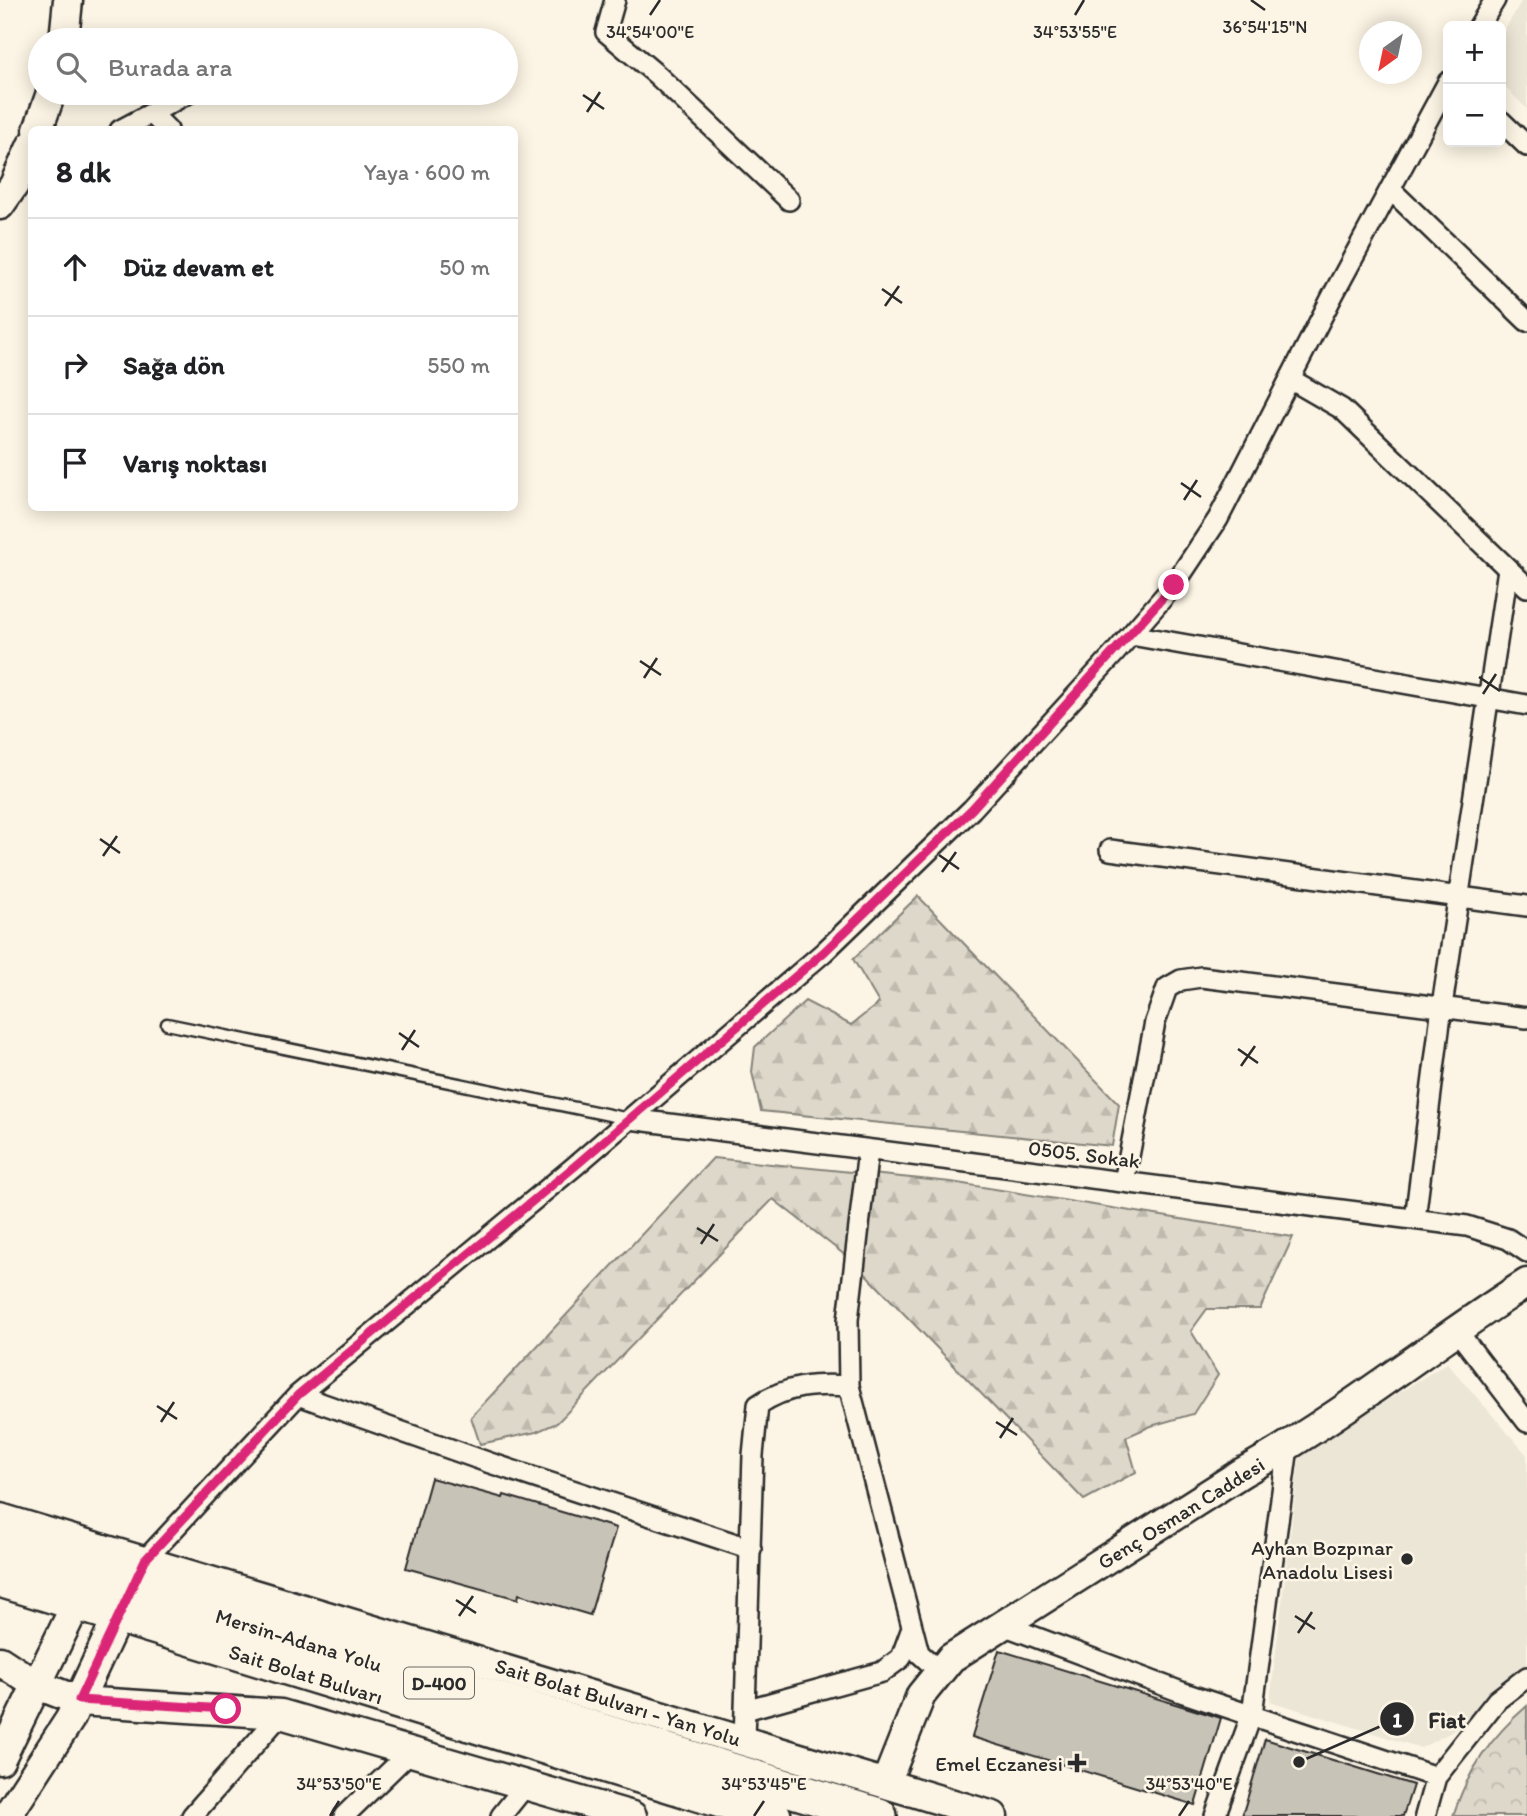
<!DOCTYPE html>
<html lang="tr">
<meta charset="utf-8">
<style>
:root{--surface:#fff;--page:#f2f2f2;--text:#202124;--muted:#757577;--line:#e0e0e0}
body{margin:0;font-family:Itim,sans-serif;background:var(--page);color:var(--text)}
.controls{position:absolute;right:21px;top:21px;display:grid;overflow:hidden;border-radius:10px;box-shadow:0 4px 18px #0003}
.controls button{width:63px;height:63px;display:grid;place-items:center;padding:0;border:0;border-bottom:2px solid var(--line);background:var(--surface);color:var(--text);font:35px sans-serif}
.compass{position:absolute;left:1359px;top:21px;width:63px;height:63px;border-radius:50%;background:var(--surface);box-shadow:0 4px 18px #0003;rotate:213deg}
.stop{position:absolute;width:21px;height:21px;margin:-16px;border:5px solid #db2777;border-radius:50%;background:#fff}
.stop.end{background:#db2777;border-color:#fff;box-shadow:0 2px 7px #0008}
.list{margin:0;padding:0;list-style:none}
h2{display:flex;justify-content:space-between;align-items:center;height:91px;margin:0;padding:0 28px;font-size:30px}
h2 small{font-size:23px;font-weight:400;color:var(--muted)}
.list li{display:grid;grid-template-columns:46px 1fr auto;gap:21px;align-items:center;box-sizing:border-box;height:98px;padding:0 28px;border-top:2px solid var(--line)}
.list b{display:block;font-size:26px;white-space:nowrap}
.list em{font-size:23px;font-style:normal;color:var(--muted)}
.icon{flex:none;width:38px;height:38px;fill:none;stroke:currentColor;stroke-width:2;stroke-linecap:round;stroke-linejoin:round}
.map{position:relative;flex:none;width:1527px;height:1816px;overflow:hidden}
.search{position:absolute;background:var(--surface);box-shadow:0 4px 18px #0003;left:28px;top:28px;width:490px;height:77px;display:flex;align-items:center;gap:18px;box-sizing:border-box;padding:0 24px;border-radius:38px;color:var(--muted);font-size:26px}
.panel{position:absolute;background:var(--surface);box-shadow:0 4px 18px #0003;left:28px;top:126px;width:490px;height:385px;border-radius:10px}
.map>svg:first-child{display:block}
.built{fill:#ece6d7}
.forest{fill:url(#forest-firs);stroke:#84827a;stroke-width:2}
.park{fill:url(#park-crowns);stroke:#84827a;stroke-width:2}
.building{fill:#c8c3b7;stroke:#2b2b2b;stroke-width:2}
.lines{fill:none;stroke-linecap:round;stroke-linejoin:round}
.lane-casing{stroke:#2b2b2b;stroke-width:15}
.street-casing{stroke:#2b2b2b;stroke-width:24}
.secondary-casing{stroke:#2b2b2b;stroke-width:33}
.highway-casing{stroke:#2b2b2b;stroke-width:40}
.lane{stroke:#fcf5e5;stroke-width:10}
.street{stroke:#fcf5e5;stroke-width:19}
.secondary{stroke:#fcf5e5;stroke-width:28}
.highway{stroke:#fcf5e5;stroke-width:35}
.route{stroke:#db2777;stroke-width:9}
.ticks{fill:none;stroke:#2b2b2b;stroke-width:2.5}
.poi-dot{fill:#2b2b2b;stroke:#fcf5e5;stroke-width:2.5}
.labels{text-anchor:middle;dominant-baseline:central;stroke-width:5;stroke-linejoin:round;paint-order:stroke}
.shield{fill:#fcf5e5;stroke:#6a6863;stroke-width:2}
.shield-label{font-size:19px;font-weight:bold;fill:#2b2b2b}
.street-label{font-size:21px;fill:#2b2b2b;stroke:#fcf5e5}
.poi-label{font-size:21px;fill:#2b2b2b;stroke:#fcf5e5;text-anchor:end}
.ticks-label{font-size:18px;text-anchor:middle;fill:#2b2b2b;stroke:#fcf5e5;stroke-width:5;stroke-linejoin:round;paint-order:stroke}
.leader{fill:none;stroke:#2b2b2b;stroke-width:2.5}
.callout-dot{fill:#2b2b2b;stroke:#fcf5e5;stroke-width:2.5}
.mark-label{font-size:21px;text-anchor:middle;font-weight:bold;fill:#fff}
.callout-label{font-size:23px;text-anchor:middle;font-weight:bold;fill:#2b2b2b;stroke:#fcf5e5;stroke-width:5;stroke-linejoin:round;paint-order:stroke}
</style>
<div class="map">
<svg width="1527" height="1816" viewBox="0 0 1527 1816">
<defs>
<pattern id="forest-firs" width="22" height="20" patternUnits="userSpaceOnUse" patternTransform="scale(1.75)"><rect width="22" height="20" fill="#ded8ca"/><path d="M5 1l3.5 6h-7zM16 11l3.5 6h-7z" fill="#bfbaae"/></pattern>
<pattern id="park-crowns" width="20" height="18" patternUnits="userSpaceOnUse" patternTransform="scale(1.75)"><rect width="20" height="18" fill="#ded8ca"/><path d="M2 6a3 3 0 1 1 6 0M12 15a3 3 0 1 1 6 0" fill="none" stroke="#bfbaae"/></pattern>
</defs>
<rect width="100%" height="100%" fill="#fcf5e5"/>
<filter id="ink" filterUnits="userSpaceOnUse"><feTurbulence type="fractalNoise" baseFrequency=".0143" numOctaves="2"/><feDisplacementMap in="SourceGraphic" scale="14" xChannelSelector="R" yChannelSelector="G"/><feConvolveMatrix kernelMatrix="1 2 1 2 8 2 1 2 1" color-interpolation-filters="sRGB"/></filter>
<g filter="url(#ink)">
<path class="built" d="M1522,0h5v109l-26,-26v-47z
M1447,1363l80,92v209l-74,67 -32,17 -151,-47 30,-247z"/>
<path class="forest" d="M918,896l201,208 -7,42 -351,-35 -9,-39 3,-25 50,-46 46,24 28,-22 -26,-44z
M713,1158l238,24 342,55 -33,72h-53l-16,22 27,44 -25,39 -42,12 -25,11 10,35 -52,28 -229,-237 -82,-64 -216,224 -21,9 -56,12 -9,-27z"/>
<path class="park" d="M1527,1706v110h-74c15,-46 38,-79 74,-110z"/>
<path class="building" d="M431,1478l72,20 1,-3 112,33 -26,87 -71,-21 -1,5 -112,-31z
M999,1650l222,68 -26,87 -223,-68z
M1265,1739l148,46 -10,31h-161z"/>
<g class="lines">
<g class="lane-casing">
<path id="lane" d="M167,1024l462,95"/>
</g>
<g class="street-casing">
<path id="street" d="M615,0l-9,32 51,43 132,125
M1479,26l16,-26
M152,114l16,16
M1501,121l26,25
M120,130l69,-37
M1390,189l137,132
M1290,379l52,30 185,178
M1131,635l396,70
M1110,850l417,56
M630,1119l837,107 41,13 19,13
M868,1150l-20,170 1,66 70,267 21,19
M1124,1182l31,-160 12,-34 14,-8 20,-3 326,41
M1415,1219l27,-213 66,-437
M1455,1328l72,94
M298,1395l192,68 261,86
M145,1560l153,-165 277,-229 249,-214 148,-143 142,-155 60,-69 44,-66 115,-224 115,-213
M1003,1625l181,68 252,84
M745,1710l137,-38 19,-14 11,-30
M744,1740l9,-285 5,-50c29,-20 57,-21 91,-19
M192,1816l89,-102
M344,1816l67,-65
M501,1816l25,-31
M1215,1816l37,-102 36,-267
M1425,1816l11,-39 61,-77 30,-23"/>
</g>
<g class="secondary-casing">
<path id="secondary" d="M64,40l4,-40
M38,130l13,-37
M0,205l14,-20 18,-40
M0,1518l993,298
M0,1661l35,23 44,17 202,13 351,102
M0,1760l86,-176
M886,1783l35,-88 30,-37 292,-186c99,-55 188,-128 284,-189
M7,1816l63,-97 57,-122"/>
</g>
<g class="highway-casing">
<path id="highway" d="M0,1548l879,268
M0,1579l773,237"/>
</g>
<use href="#lane" class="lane"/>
<use href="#street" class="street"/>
<use href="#secondary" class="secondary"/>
<use href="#highway" class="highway"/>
</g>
</g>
<g class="lines" filter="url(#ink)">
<path class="route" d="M226,1709l-147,-9 66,-140 153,-165 277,-229 249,-214 148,-143 202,-224"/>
</g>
<path class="ticks" d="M1251,0l14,10M650,15l10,-15M1075,15l9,-15M583,95l21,14M587,112l13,-20M882,289l20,14M885,306l14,-20M1181,483l20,14M1184,500l13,-20M640,661l21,14M1479,677l21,14M644,678l13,-20M1483,694l13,-20M100,839l20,14M939,855l20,14M103,856l14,-20M942,872l14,-20M399,1033l20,14M1238,1049l20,14M402,1050l13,-20M1241,1066l14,-20M697,1228l21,13M701,1244l13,-20M157,1406l20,13M161,1422l13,-20M996,1422l21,13M1000,1438l13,-20M456,1600l20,13M459,1616l14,-20M1295,1616l20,13M1298,1633l14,-21M330,1816l9,-15M754,1816l10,-15M1179,1816l10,-15"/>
<g class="poi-dot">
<circle cx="1407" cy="1559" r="7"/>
<path d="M1073.5 1752.5h7v7h7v7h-7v7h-7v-7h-7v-7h7z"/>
</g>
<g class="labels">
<rect class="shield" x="404" y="1667.5" width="70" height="31" rx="5"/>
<g class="shield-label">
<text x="439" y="1683">D-400</text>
</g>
<g class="street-label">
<text transform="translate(1084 1154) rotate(7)">0505. Sokak</text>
<text transform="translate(1181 1513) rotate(-32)">Genç Osman Caddesi</text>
<text transform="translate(299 1640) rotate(17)">Mersin-Adana Yolu</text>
<text transform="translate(306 1674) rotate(17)">Sait Bolat Bulvarı</text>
<text transform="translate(618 1702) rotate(17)">Sait Bolat Bulvarı - Yan Yolu</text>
</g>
<g class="poi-label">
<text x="1393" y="1547">Ayhan Bozpınar<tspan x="1393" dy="24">Anadolu Lisesi</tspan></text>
<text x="1063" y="1763">Emel Eczanesi</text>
</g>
</g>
<g class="ticks-label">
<text x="1265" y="33">36°54'15"N</text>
<text x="650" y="38">34°54'00"E</text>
<text x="1075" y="38">34°53'55"E</text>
<text x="339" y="1790">34°53'50"E</text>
<text x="764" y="1790">34°53'45"E</text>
<text x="1189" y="1790">34°53'40"E</text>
</g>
<path class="leader" d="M1299 1762L1397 1719"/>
<g class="callout-dot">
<circle cx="1299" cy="1762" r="7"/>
<circle cx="1397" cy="1719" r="18"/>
</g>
<g class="mark-label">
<text x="1397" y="1727">1</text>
</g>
<g class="callout-label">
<text x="1447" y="1728">Fiat</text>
</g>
</svg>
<div class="controls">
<button>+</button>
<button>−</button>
</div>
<svg class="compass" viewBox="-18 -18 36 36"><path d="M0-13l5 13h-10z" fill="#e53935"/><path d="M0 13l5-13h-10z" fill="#757577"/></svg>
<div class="stop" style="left:226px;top:1709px"></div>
<div class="stop end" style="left:1174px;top:585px"></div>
<div class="search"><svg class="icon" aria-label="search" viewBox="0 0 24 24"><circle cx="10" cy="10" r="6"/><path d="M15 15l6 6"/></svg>Burada ara</div>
<section class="panel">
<h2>8 dk<small>Yaya · 600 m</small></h2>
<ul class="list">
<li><svg class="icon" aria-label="ahead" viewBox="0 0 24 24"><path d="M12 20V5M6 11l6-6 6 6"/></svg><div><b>Düz devam et</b></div><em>50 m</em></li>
<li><svg class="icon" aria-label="right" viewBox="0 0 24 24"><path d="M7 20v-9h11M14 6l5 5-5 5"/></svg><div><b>Sağa dön</b></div><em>550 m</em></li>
<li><svg class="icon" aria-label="arrive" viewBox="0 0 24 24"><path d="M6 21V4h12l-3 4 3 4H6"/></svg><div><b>Varış noktası</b></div></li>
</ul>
</section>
</div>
